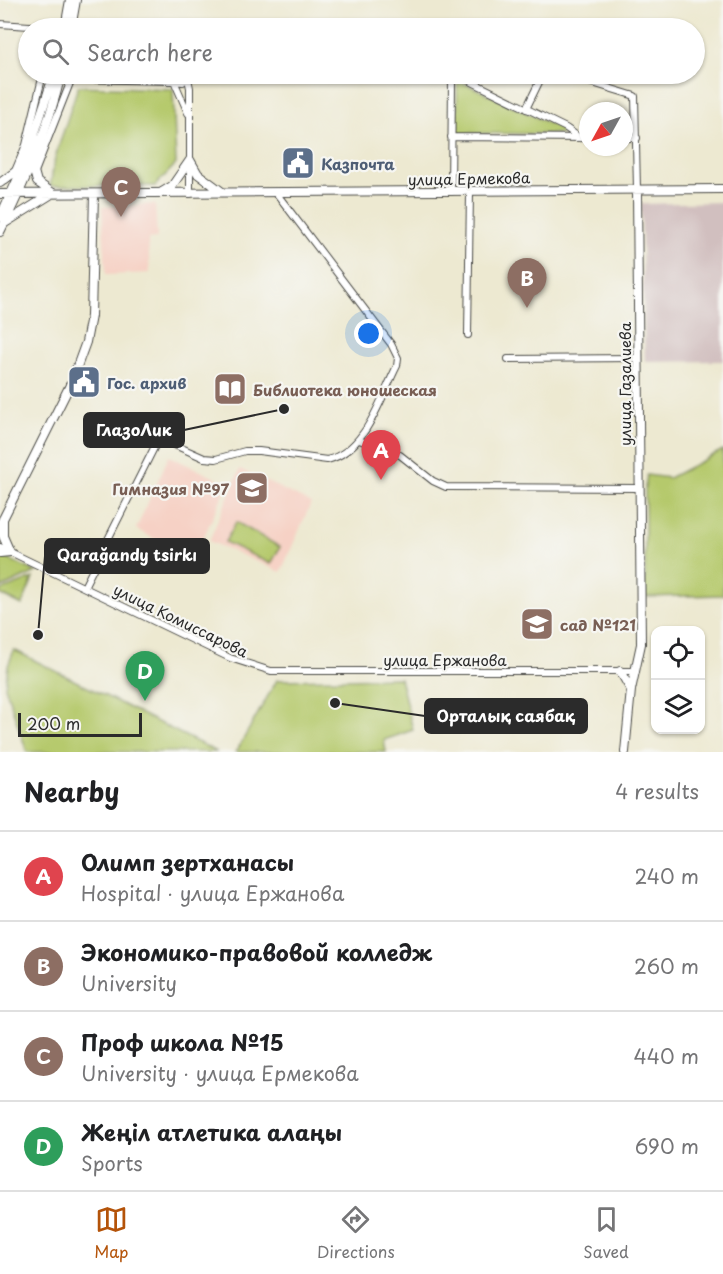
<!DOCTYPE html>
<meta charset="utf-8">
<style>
:root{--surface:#fff;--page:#f2f2f2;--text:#202124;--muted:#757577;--line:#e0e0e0;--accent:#b45309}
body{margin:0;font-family:"Playpen Sans",sans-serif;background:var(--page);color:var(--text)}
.controls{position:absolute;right:18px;bottom:18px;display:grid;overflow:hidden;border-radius:12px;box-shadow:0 2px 4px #0004}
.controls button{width:54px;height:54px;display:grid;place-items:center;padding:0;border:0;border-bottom:2px solid var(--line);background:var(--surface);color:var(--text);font:30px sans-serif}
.compass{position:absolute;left:579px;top:102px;width:54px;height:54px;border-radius:50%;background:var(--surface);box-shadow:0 2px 4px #0004;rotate:230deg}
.scale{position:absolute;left:18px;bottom:15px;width:124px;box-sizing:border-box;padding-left:6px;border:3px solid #2b2b2b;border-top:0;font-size:16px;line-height:21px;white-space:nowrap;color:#2b2b2b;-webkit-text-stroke:4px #f6f6f2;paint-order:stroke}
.you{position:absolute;left:369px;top:334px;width:21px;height:21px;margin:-15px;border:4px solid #fff;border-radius:50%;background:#1a73e8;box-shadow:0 0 0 9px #1a73e833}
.badge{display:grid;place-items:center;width:39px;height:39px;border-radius:50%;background:var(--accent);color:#fff;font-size:20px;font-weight:700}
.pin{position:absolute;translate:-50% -50px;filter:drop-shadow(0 2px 3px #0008)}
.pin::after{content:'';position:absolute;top:32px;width:21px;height:18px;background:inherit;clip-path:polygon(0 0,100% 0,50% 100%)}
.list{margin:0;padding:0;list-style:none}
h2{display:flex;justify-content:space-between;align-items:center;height:78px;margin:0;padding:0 24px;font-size:26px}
h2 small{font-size:20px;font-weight:400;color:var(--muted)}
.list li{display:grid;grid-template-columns:39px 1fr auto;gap:18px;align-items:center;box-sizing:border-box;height:90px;padding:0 24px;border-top:2px solid var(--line)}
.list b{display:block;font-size:22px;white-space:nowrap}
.list p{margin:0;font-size:20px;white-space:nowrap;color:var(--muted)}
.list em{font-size:20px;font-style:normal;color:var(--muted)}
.icon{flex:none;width:33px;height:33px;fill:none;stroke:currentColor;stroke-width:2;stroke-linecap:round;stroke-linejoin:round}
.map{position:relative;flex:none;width:723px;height:752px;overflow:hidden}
.search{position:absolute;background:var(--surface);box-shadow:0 2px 4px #0004;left:18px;right:18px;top:18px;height:66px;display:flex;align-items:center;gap:15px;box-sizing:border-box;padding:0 21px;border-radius:33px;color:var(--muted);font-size:22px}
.sheet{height:438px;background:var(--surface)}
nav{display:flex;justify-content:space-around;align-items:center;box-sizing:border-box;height:84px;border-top:2px solid var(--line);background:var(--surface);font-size:16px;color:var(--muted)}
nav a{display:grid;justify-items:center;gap:3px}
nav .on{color:var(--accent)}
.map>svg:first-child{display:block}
.built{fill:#f6d1c5}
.industrial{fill:#d1bfbf}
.green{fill:#b5c96c;stroke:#707a4c;stroke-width:1.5}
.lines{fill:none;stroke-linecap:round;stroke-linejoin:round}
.minor-casing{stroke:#484844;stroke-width:8}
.major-casing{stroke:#484844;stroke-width:10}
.minor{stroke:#fff;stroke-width:6}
.major{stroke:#fff;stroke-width:8}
.labels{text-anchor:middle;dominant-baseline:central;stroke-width:4.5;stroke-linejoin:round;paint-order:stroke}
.service-label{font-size:15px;font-weight:bold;fill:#4e5e75;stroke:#f6f6f2;text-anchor:start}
.street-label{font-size:15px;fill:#2b2b2b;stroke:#f6f6f2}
.education-label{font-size:15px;font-weight:bold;fill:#785e54;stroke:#f6f6f2;text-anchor:start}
.leader{fill:none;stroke:#2b2b2b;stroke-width:2}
.callout-dot{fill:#2b2b2b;stroke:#f6f6f2;stroke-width:2}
.callout{fill:#2b2b2b;stroke:#2b2b2b;stroke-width:2}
.callout-label{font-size:16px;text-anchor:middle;font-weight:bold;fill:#fff}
</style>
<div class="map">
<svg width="723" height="752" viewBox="0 0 723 752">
<rect width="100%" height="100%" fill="#f6f6f2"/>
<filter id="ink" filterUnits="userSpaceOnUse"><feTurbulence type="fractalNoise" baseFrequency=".0167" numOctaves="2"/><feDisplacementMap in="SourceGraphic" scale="12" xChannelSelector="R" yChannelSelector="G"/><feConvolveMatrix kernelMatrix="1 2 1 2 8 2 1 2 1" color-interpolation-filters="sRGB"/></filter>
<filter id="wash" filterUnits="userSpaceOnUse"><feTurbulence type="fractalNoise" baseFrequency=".008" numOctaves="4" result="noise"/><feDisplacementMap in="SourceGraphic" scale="24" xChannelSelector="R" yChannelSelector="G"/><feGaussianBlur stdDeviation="1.35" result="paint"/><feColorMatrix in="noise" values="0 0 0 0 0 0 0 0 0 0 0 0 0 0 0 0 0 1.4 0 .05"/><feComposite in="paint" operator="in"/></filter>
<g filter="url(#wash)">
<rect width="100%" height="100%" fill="#ede9d1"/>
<path class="built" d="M155,204l2,34 -9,1 2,34 -44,2 -4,-68z
M169,456l59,28 -35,76 -57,-31z
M240,469l71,34 -30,69 -72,-31z"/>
<path class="industrial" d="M723,202v159l-78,1 -4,-158z"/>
<path class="green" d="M457,83h7l97,46v5l-104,-1z
M78,86l95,3 3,75 -21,22h-105l5,-28z
M723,450v145l-78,2v-110l2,-12 22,3z
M236,522l44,25 -9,17 -46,-22z
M0,555l36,17 -35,16z
M33,578l-11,27 -22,-11v-3z
M14,650l203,102h-190l-22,-65 3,-21z
M400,678l13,52 -29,10 2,12h-150l41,-72z"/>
</g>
<g filter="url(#ink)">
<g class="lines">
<g class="minor-casing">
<path id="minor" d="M0,24l59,4
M168,74l3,7 12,1 4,-6
M187,74l3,14v106
M563,74l72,22 2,94
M404,79l60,-1 102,50 14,10
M175,83l13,30
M526,109l17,-35
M451,137l137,1
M624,138h13
M15,171l11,-26 17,-71
M35,172l35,-89 6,-4 95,2
M451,192l1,-113
M468,335l2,-143
M508,359l129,-1
M359,440l41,15 33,26 13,6 193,1
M0,547l230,111 41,13h365
M84,587l75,-149 45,20 12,1 29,-8h14l68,9c39,-9 53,-61 70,-94l1,-8 -7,-14 -114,-150"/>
</g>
<g class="major-casing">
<path id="major" d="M65,28l5,-28
M71,28l5,-28
M190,160l8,14 23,17
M32,164l5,18 16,11
M0,183l23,-17
M162,192l10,-6 18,-26
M0,194l723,-5
M0,217l25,-54 29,-89
M5,223l45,-28
M0,232c26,-52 48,-102 61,-158
M75,372l11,-30 5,-26 3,-122
M0,525l70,-140
M0,553l10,-1 -7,-16v-17
M620,671l11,19
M625,752l6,-62 10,-46 -4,-454"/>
</g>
<use href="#minor" class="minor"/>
<use href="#major" class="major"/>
</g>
</g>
<defs>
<g id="civic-square" transform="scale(1.725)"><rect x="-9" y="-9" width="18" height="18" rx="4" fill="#5c6f8a" stroke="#f6f6f2"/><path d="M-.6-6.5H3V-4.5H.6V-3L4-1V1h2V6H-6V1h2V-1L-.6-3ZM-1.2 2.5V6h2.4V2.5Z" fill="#fff"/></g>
<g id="library-square" transform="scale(1.725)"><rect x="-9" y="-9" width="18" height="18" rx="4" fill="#8d6e63" stroke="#f6f6f2"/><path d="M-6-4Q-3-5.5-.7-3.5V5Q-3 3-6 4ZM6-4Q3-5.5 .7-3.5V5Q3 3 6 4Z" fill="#fff"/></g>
<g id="school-square" transform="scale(1.725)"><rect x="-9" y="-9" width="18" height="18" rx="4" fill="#8d6e63" stroke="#f6f6f2"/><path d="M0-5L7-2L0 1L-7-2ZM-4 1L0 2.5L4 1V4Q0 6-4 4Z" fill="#fff"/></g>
</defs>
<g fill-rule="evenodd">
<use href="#civic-square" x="298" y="163"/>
<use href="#civic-square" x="84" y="382"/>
<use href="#library-square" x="230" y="389"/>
<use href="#school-square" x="252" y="488"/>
<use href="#school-square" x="537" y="624"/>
</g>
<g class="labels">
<g class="service-label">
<text x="321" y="163">Казпочта</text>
<text x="107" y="382">Гос. архив</text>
</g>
<g class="street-label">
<text transform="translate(469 178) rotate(-1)">улица Ермекова</text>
<text transform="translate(624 384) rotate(-90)">улица Газалиева</text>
<text transform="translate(181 620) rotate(26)">улица Комиссарова</text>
<text x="445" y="659">улица Ержанова</text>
</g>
<g class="education-label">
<text x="253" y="389">Библиотека юношеская</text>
<text x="229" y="488" text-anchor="end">Гимназия №97</text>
<text x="560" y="624">сад №121</text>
</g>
</g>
<path class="leader" d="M284 409L184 430M38 635L45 556M335 703L425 716"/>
<g class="callout-dot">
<circle cx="284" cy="409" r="6"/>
<circle cx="38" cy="635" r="6"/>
<circle cx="335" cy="703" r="6"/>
</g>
<g class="callout">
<rect x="84" y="413" width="100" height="34" rx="6"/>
<rect x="45" y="539" width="164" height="34" rx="6"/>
<rect x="425" y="699" width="162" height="34" rx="6"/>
</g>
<g class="callout-label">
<text x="134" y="436">ГлазоЛик</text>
<text x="127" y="561">Qarağandy tsirkı</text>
<text x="506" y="722">Орталық саябақ</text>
</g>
</svg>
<div class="controls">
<button><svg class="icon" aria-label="locate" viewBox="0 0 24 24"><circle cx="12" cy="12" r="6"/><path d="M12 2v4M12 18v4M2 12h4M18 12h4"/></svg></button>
<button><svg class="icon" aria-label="layers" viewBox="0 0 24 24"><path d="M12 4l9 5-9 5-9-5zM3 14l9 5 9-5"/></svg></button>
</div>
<svg class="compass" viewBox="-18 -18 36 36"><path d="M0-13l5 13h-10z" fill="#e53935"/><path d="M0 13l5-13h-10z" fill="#757577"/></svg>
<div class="scale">200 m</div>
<div class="you"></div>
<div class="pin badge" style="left:381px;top:480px;background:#e0444e">A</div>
<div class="pin badge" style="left:527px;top:308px;background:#8d6e63">B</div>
<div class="pin badge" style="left:121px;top:217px;background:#8d6e63">C</div>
<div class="pin badge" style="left:145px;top:701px;background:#2e9e5b">D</div>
<div class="search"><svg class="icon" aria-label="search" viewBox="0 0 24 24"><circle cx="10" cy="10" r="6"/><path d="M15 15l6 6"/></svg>Search here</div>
</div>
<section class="sheet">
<h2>Nearby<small>4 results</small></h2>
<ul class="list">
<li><span class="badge" style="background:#e0444e">A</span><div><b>Олимп зертханасы</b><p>Hospital · улица Ержанова</p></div><em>240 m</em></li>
<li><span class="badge" style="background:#8d6e63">B</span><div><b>Экономико-правовой колледж</b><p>University</p></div><em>260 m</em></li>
<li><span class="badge" style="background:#8d6e63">C</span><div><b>Проф школа №15</b><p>University · улица Ермекова</p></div><em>440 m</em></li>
<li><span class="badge" style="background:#2e9e5b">D</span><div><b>Жеңіл атлетика алаңы</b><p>Sports</p></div><em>690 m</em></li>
</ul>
</section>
<nav>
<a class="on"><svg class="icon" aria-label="map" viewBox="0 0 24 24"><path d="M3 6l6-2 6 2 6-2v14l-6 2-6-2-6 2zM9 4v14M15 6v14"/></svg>Map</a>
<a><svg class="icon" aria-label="directions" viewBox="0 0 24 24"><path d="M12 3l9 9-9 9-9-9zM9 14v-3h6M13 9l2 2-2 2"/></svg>Directions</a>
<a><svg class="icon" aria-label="saved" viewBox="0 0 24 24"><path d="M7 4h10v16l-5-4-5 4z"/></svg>Saved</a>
</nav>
